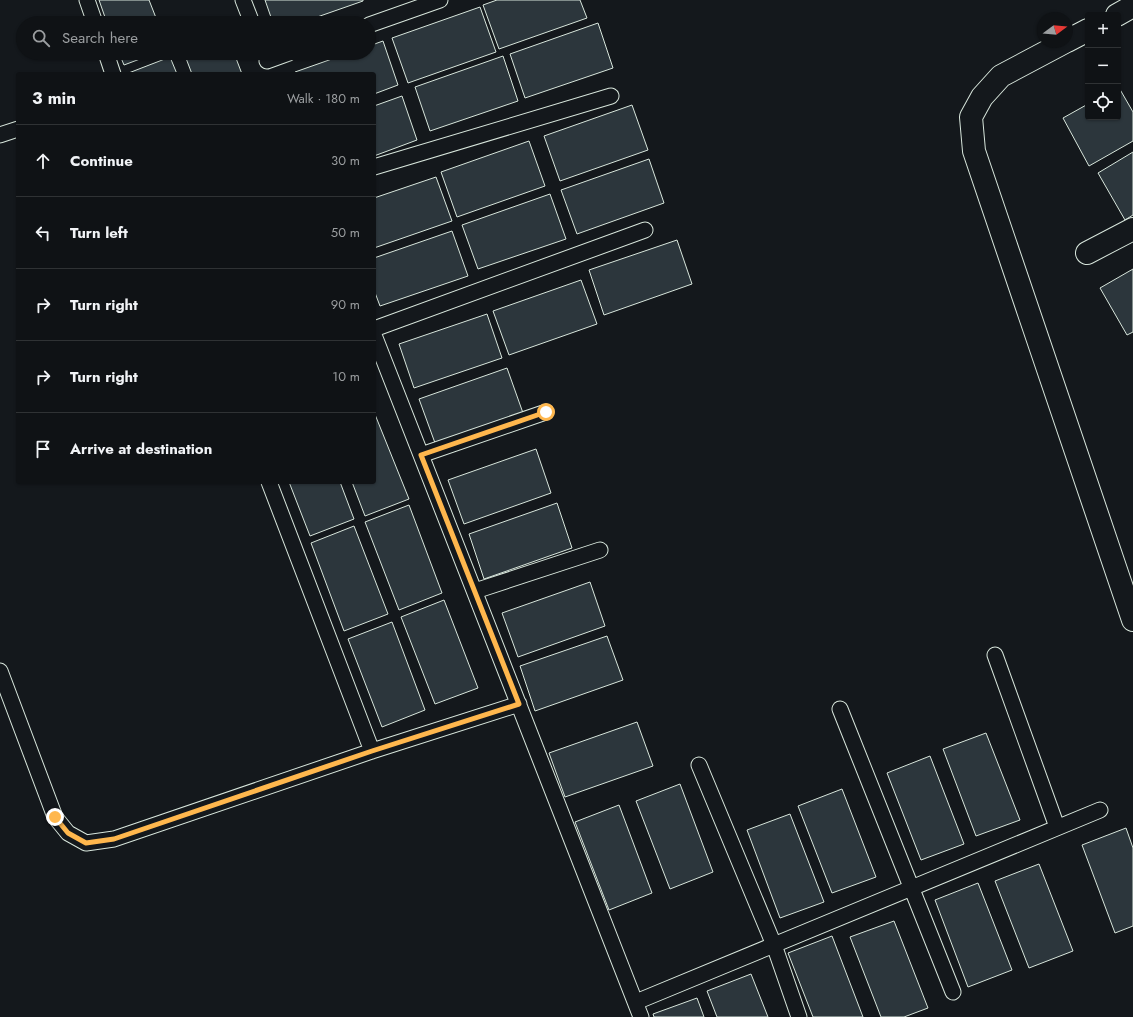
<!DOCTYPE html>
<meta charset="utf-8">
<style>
:root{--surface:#0f1215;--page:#181b1e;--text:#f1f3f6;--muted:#9b9ea0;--line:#2f3234}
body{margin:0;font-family:Jost,sans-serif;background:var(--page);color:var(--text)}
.controls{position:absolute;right:12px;top:12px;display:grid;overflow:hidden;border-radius:4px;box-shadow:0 1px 3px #0004}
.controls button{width:36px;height:36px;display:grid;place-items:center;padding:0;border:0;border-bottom:1px solid var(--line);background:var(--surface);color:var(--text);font:20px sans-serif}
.compass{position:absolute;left:1037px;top:12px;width:36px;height:36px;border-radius:50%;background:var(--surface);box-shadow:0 1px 3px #0004;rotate:74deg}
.stop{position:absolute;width:12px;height:12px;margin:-9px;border:3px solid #ffb74d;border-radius:50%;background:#fff}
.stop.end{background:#ffb74d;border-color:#fff;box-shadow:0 1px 4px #0008}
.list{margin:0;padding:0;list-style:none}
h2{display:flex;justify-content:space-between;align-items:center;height:52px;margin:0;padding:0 16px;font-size:17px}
h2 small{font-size:13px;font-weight:400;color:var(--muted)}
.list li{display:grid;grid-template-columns:26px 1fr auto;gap:12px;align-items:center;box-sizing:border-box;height:72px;padding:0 16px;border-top:1px solid var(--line)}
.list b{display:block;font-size:15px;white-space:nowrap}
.list em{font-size:13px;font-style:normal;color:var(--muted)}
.icon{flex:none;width:22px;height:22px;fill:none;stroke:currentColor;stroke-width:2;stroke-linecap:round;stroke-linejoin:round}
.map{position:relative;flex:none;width:1133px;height:1017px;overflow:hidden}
.search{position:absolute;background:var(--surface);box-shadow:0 1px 3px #0004;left:16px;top:16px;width:360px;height:44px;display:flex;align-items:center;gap:10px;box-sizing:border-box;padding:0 14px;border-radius:22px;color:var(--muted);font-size:15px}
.panel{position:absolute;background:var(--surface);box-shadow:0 1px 3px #0004;left:16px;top:72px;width:360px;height:412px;border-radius:4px}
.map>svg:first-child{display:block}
.building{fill:#2c363c;stroke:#d8e6dc}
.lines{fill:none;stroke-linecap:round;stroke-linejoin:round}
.service-casing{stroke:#d8e6dc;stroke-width:17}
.minor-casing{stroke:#d8e6dc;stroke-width:24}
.service{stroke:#14181c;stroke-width:15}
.minor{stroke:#14181c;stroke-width:22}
.route{stroke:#ffb74d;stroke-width:5}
</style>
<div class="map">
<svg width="1133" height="1017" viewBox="0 0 1133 1017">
<rect width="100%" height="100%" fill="#14181c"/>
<path class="building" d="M99,0h50l9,23h-51z
M265,0h98v1l-63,22h-27z
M497,0h83l7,18 -88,31 -16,-44z
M480,7l16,45 -88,31 -16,-45z
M598,23l15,45 -88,30 -15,-44z
M383,41l15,44 -24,9v-20h-79v-2l54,-19h20v-7z
M119,53h37l-32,12z
M184,53h50l8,21h-50z
M503,56l15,45 -88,30 -15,-44z
M170,57l7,17h-51z
M1118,86l15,26v29l-44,25 -26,-48 25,-14v13h30z
M402,96l15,44 -43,16v-50z
M632,105l16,45 -88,31 -16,-45z
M529,141l16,45 -88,31 -16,-45z
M1133,152v63l-8,5 -27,-47z
M649,159l15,44 -87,31 -16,-44z
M436,177l16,44 -78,27v-50z
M550,194l16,45 -88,30 -16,-44z
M452,231l16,45 -88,30 -6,-16v-32z
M677,240l15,44 -88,31 -15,-45z
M1133,269v63l-6,3 -27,-47z
M581,280l16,44 -88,31 -16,-44z
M487,314l15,44 -88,30 -15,-44z
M507,368l16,45 -88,30 -16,-44z
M374,412l35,87 -44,17 -13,-34h22z
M536,449l15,44 -87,31 -16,-44z
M289,482h51l14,37 -44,17z
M557,503l15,45 -88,31 -15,-45z
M409,505l33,88 -43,17 -34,-88z
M354,526l34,88 -44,17 -33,-88z
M590,582l15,44 -87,31 -16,-44z
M444,600l34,88 -43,16 -34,-87z
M392,622l33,88 -43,17 -34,-88z
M607,636l16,44 -88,31 -15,-45z
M637,722l16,44 -88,31 -16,-44z
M986,733l34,87 -44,16 -33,-87z
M930,756l34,88 -43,16 -34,-87z
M680,784l33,88 -43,17 -34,-88z
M842,789l34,88 -44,16 -34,-87z
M619,805l33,88 -43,17 -34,-88z
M790,814l34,88 -44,16 -33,-88z
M1126,828l7,20v78l-18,7 -33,-88z
M1039,864l34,87 -44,17 -34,-87z
M978,883l34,87 -44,17 -33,-87z
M894,921l34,87 -24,9h-23l-31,-80z
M832,936l31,81h-50l-25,-64z
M751,974l17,43h-51l-10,-26z
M697,998l7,19h-50l-1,-3z"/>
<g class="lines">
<g class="service-casing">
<path id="service" d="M87,0l8,23
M243,0l9,23
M369,25l71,-25
M106,53l7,21
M267,61l22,-8
M0,135l18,-6
M374,167l237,-71
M374,329l271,-99
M374,335l267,682
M421,455l125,-43
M269,482l103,269
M475,591l125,-41
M995,655l62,172
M0,671l55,146 13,16 18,10 28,-4 258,-88 147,-47
M840,709l113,283
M699,765l75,180 25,72
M636,1002l464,-192"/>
</g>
<g class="minor-casing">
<path id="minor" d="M1117,15l16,-9
M1067,41l21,-11
M1065,42l-64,34 -19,21 -11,20 3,34 159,469
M1087,253l46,-24"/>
</g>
<use href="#service" class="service"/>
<use href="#minor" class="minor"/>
</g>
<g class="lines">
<path class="route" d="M55,817l13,16 18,10 28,-4 258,-88 147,-47 -98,-249 125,-43"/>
</g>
</svg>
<div class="controls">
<button>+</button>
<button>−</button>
<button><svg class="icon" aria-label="locate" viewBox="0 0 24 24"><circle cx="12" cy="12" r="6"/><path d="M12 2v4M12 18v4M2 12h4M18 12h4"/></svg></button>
</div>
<svg class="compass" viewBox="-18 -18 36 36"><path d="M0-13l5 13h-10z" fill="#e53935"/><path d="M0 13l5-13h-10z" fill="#9b9ea0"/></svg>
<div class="stop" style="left:546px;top:412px"></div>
<div class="stop end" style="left:55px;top:817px"></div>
<div class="search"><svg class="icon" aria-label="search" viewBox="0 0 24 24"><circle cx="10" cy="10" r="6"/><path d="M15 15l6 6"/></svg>Search here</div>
<section class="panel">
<h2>3 min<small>Walk · 180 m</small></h2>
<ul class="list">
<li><svg class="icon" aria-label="ahead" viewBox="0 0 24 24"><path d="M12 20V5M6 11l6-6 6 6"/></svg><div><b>Continue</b></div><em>30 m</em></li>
<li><svg class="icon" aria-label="left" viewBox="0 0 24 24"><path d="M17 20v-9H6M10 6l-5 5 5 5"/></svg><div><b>Turn left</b></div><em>50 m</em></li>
<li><svg class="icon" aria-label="right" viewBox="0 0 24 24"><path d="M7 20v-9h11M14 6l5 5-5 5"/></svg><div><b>Turn right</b></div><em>90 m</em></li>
<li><svg class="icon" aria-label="right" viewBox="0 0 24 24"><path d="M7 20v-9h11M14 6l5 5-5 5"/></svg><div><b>Turn right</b></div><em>10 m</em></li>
<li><svg class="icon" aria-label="arrive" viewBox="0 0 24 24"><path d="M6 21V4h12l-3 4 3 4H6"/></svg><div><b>Arrive at destination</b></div></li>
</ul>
</section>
</div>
